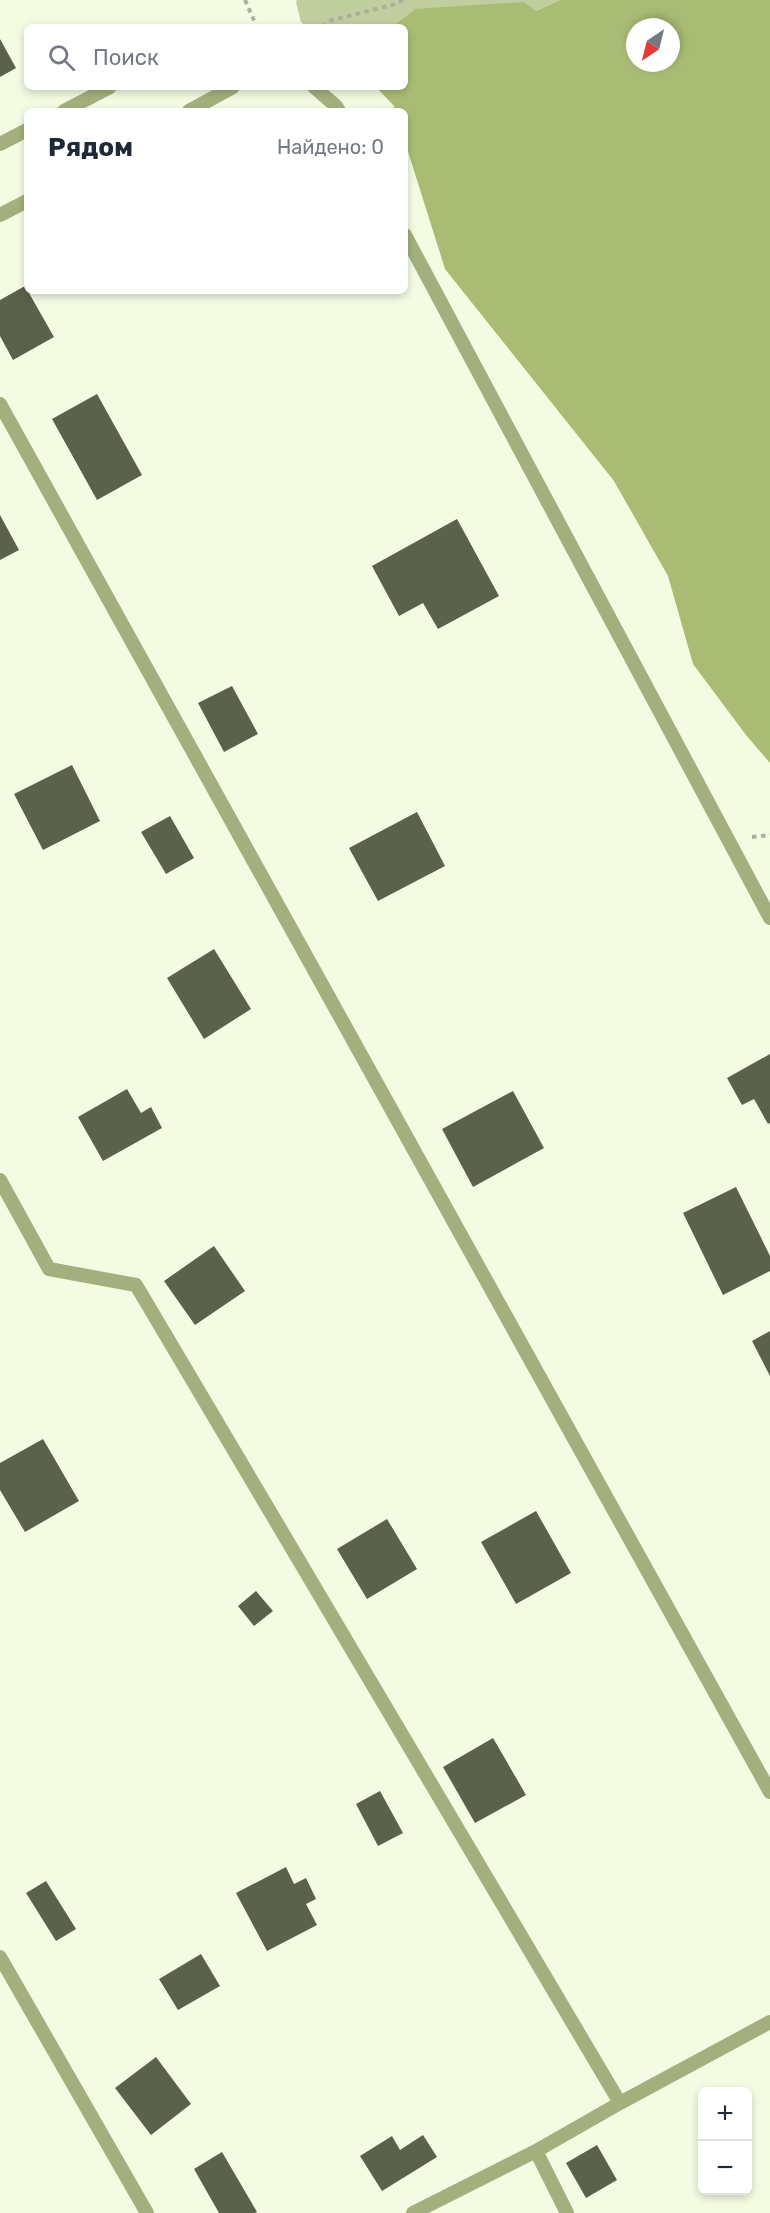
<!DOCTYPE html>
<html lang="ru">
<meta charset="utf-8">
<style>
:root{--surface:#fff;--page:#f6f6f7;--text:#1f2937;--muted:#747a83;--line:#e0e1e3}
body{margin:0;font-family:Rubik,sans-serif;background:var(--page);color:var(--text)}
.controls{position:absolute;right:18px;bottom:18px;display:grid;overflow:hidden;border-radius:9px;box-shadow:0 3px 9px #0003}
.controls button{width:54px;height:54px;display:grid;place-items:center;padding:0;border:0;border-bottom:2px solid var(--line);background:var(--surface);color:var(--text);font:30px sans-serif}
.compass{position:absolute;left:626px;top:18px;width:54px;height:54px;border-radius:50%;background:var(--surface);box-shadow:0 3px 9px #0003;rotate:215deg}
.list{margin:0;padding:0;list-style:none}
h2{display:flex;justify-content:space-between;align-items:center;height:78px;margin:0;padding:0 24px;font-size:26px}
h2 small{font-size:20px;font-weight:400;color:var(--muted)}
.icon{flex:none;width:33px;height:33px;fill:none;stroke:currentColor;stroke-width:2;stroke-linecap:round;stroke-linejoin:round}
.map{position:relative;flex:none;width:770px;height:2213px;overflow:hidden}
.search{position:absolute;background:var(--surface);box-shadow:0 3px 9px #0003;left:24px;top:24px;width:384px;height:66px;display:flex;align-items:center;gap:15px;box-sizing:border-box;padding:0 21px;border-radius:9px;color:var(--muted);font-size:22px}
.panel{position:absolute;background:var(--surface);box-shadow:0 3px 9px #0003;left:24px;top:108px;width:384px;height:186px;border-radius:9px}
.map>svg:first-child{display:block}
.green{fill:#c0cd9f}
.forest{fill:#aabc74;fill-rule:evenodd}
.building{fill:#5b614c}
.lines{fill:none;stroke-linecap:round;stroke-linejoin:round}
.path{stroke:#aab09c;stroke-width:4;stroke-dasharray:4.5 4.5;stroke-linecap:butt}
.lane{stroke:#a3b07e;stroke-width:14}
</style>
<div class="map">
<svg width="770" height="2213" viewBox="0 0 770 2213">
<rect width="100%" height="100%" fill="#f3fbe2"/>
<path class="green" d="M297,0h263l-24,11 -121,-2 -24,18h-85l-5,-5 -5,-20z"/>
<path class="forest" d="M560,0h210v763l-24,-28 -53,-71 -25,-88 -54,-95 -169,-212 -40,-127v-31h-10l-1,-5 -18,-19h29v-60h-14l24,-18 108,-7 13,9zM635,27h36v36h-36z"/>
<path class="building" d="M0,39l16,29 -16,9z
M25,286l29,51 -41,23 -13,-24v-36z
M97,394l45,81 -45,25 -45,-81z
M0,515l19,35 -19,10z
M457,519l42,77 -61,33 -15,-26 -24,13 -27,-50z
M232,686l26,48 -34,18 -26,-49z
M72,765l28,56 -57,29 -29,-56z
M417,812l28,54 -67,35 -29,-53z
M170,816l24,42 -28,16 -25,-42z
M214,949l37,60 -47,30 -37,-61z
M770,1054v69l-2,1 -14,-25 -12,6 -15,-27z
M127,1089l14,24 10,-6 11,21 -59,33 -25,-44z
M513,1091l31,57 -71,39 -31,-58z
M736,1187l34,69v15l-47,24 -40,-82z
M214,1246l31,45 -50,34 -31,-44z
M770,1331v45l-18,-35z
M43,1439l36,62 -54,31 -25,-42v-27z
M536,1511l35,62 -55,31 -35,-62z
M387,1519l30,50 -50,30 -30,-50z
M256,1591l17,20 -19,15 -16,-20z
M493,1738l33,57 -51,28 -32,-56z
M380,1791l23,42 -25,13 -22,-42z
M286,1867l8,17 12,-6 10,21 -10,5 11,21 -50,26 -31,-58z
M46,1881l30,48 -20,12 -30,-48z
M201,1954l19,32 -42,24 -19,-31z
M156,2057l35,47 -40,31 -36,-47z
M423,2135l14,22 -55,34 -22,-35 32,-20 8,14z
M597,2145l20,35 -31,18 -20,-35z
M222,2152l35,60 -2,1h-36l-25,-44z"/>
<g class="lines">
<path class="path" d="M245,0l12,27
M323,27l6,-6 63,-16 11,-5
M752,837l18,-2"/>
<path class="lane" d="M314,87l22,19 3,5
M64,111l46,-24
M189,111l44,-24
M0,144l27,-14
M0,215l27,-14
M405,235l365,683
M0,404l770,1388
M0,1180l49,89 87,16 484,818
M0,1957l147,256
M536,2151l31,62
M413,2213l123,-62 84,-48 150,-81"/>
</g>
</svg>
<div class="controls">
<button>+</button>
<button>−</button>
</div>
<svg class="compass" viewBox="-18 -18 36 36"><path d="M0-13l5 13h-10z" fill="#e53935"/><path d="M0 13l5-13h-10z" fill="#747a83"/></svg>
<div class="search"><svg class="icon" aria-label="search" viewBox="0 0 24 24"><circle cx="10" cy="10" r="6"/><path d="M15 15l6 6"/></svg>Поиск</div>
<section class="panel">
<h2>Рядом<small>Найдено: 0</small></h2>
<ul class="list">
</ul>
</section>
</div>
